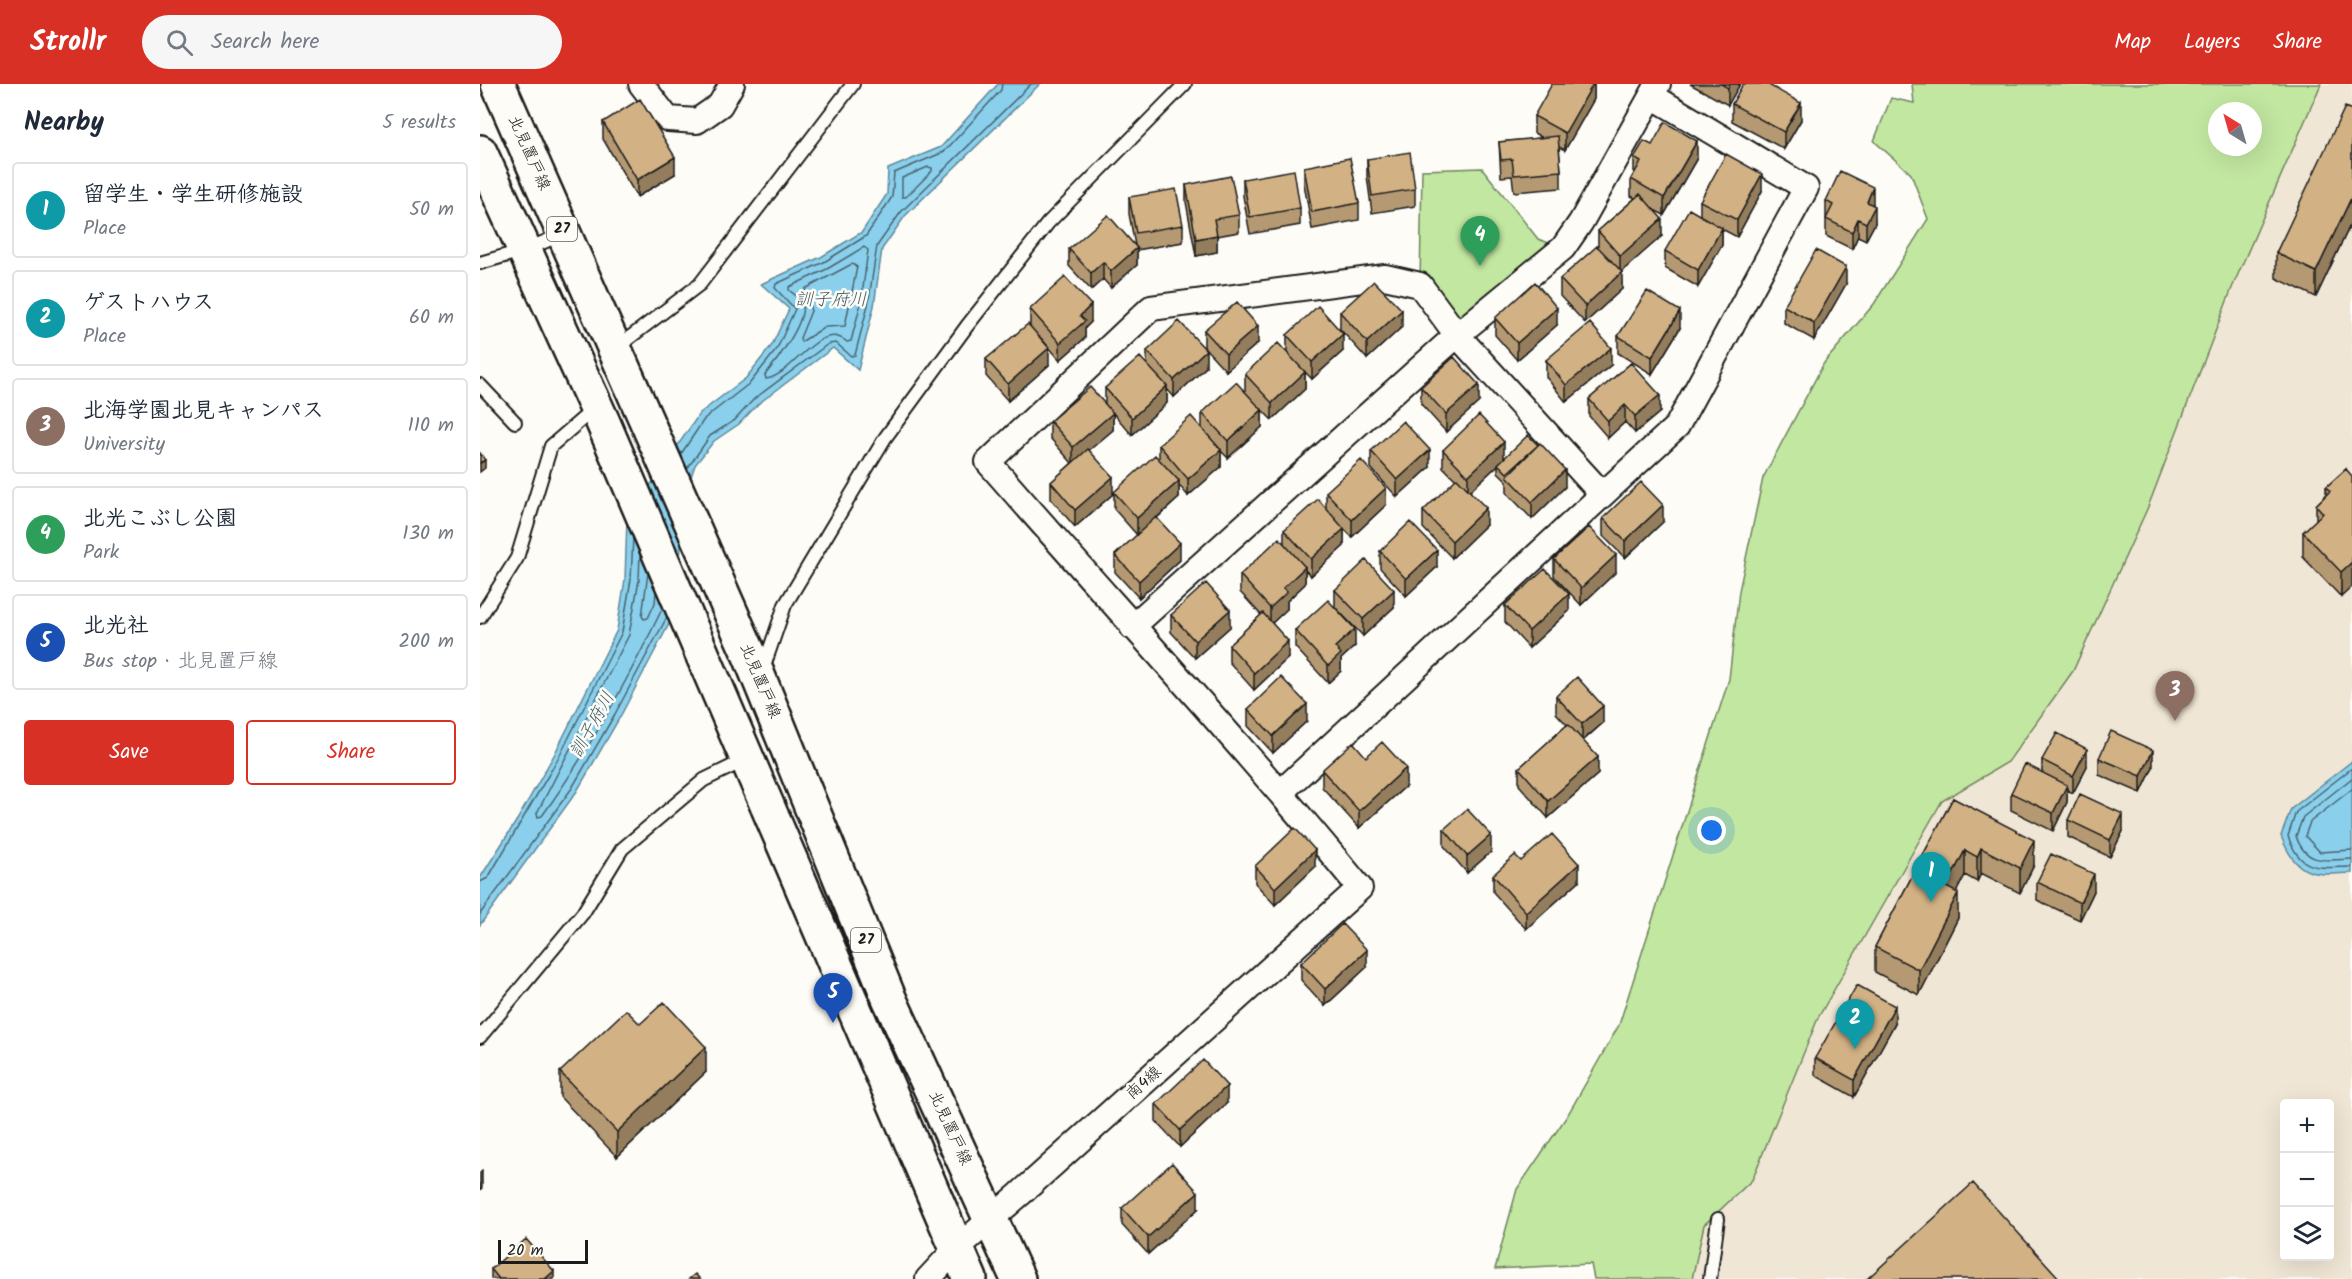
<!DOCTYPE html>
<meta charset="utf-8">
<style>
:root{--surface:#fff;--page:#f6f6f7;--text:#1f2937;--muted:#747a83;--line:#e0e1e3;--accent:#d93025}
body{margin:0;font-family:Kalam,"Klee One",sans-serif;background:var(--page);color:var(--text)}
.controls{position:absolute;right:18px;bottom:18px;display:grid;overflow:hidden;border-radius:6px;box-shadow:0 6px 24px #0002}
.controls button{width:54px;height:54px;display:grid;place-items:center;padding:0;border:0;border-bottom:2px solid var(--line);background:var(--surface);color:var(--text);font:30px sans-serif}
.compass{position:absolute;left:1728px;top:18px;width:54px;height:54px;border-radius:50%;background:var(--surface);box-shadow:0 6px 24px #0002;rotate:323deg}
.scale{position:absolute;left:18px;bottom:15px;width:90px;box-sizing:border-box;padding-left:6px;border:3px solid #1c1c1c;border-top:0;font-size:16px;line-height:21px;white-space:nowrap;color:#1c1c1c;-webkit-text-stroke:4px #fdfcf7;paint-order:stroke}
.you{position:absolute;left:1232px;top:747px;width:21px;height:21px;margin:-15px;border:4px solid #fff;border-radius:50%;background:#1a73e8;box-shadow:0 0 0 9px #1a73e833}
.badge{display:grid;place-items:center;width:39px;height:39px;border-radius:50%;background:var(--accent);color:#fff;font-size:20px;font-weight:700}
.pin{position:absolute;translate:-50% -50px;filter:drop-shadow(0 2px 3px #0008)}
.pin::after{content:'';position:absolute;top:32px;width:21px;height:18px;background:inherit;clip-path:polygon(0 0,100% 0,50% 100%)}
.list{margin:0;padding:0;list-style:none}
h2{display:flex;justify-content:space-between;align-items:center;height:78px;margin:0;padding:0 24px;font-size:26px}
h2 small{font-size:20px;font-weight:400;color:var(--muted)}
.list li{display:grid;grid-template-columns:39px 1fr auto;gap:18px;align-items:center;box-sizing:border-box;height:96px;margin:0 12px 12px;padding:0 12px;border:2px solid var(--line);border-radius:6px}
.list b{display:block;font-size:22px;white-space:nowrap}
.list p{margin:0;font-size:20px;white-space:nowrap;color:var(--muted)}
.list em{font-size:20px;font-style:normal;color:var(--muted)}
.actions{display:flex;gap:12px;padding:18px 24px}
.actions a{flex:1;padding:14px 0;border:2px solid var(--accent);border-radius:6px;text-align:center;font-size:21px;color:var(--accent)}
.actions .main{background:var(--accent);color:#fff}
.icon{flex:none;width:33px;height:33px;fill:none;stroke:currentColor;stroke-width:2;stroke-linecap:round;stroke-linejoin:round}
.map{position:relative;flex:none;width:1872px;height:1195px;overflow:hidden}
header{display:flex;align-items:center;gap:36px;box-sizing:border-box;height:84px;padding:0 30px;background:var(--accent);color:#fff}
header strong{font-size:28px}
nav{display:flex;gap:33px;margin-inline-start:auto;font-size:21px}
.search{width:420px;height:54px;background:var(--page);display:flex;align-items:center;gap:15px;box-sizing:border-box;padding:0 21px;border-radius:33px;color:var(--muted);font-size:22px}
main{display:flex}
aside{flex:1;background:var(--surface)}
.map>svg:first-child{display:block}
.built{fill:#f0e6d5;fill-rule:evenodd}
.green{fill:#c2e7a1;stroke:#6f825e;stroke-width:1.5;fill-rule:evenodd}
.water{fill:#8ad0ec;stroke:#5e8899;stroke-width:1.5}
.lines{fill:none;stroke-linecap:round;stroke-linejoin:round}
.shore{stroke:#48646f;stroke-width:1.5}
.lane-casing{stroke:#1c1c1c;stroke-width:16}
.street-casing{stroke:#1c1c1c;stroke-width:28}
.primary-casing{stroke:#1c1c1c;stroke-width:38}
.lane{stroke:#fdfcf7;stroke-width:12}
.street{stroke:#fdfcf7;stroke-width:24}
.primary{stroke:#fdfcf7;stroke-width:33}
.wall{fill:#b59972;stroke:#1c1c1c;stroke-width:1.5}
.shaded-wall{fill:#937d5d;stroke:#1c1c1c;stroke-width:1.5}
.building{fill:#d2b285;stroke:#1c1c1c;stroke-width:1.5}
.labels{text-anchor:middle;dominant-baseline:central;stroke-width:5;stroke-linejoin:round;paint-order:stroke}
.shield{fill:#fdfcf7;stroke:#605f5e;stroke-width:1.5}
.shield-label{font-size:15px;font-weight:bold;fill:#1c1c1c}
.street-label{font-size:16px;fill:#1c1c1c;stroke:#fdfcf7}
.water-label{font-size:18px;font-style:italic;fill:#425b65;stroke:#fdfcf7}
</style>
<header>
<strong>Strollr</strong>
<div class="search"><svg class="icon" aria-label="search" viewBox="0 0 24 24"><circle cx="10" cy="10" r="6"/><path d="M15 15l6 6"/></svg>Search here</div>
<nav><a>Map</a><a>Layers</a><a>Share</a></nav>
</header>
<main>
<aside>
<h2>Nearby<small>5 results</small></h2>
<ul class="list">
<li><span class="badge" style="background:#0f9aa8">1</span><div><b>留学生・学生研修施設</b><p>Place</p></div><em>50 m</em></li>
<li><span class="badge" style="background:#0f9aa8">2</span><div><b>ゲストハウス</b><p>Place</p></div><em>60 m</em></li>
<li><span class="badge" style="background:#8d6e63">3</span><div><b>北海学園北見キャンパス</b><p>University</p></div><em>110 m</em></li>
<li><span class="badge" style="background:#2e9e5b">4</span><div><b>北光こぶし公園</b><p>Park</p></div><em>130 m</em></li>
<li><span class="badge" style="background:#1a4fb4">5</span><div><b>北光社</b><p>Bus stop · 北見置戸線</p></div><em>200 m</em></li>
</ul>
<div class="actions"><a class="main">Save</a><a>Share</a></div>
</aside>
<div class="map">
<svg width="1872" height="1195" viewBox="0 0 1872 1195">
<rect width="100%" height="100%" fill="#fdfcf7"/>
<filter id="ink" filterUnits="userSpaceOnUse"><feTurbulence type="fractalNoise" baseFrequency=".0167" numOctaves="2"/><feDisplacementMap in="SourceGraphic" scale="12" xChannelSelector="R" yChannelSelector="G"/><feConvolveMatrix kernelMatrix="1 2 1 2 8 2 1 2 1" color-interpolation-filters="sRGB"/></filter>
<g filter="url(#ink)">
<path class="built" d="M1826,0h46v1195h-676l20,-62zM1804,1020h46v152h-46z"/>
<path class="green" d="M1432,0h409l-89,204 -84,219 -75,164 -65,91 -66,39 -124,217 -66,162 -48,45 -12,54h-98l-3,-15 -96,5 22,-80 50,-73 52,-91 110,-346 10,-88 24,-113 61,-115 50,-59 54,-85 -17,-45 -37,-33 17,-43 23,5zM1737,27h36v36h-36z
M1002,84l56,71 25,9 -106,87 -37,-50 2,-115z"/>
<path class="water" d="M518,0h42l-135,132 -23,33 -8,57 -16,64 -25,-22 -75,56 -19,20 -25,17 -19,24 -11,33 -7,111 -57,108 -43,74 -97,134v-47l37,-58 37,-65 63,-125 8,-51 2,-60 73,-106 46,-35 26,-33 17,-36 -28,-25 60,-27 41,-25 25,-38 1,-25 53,-22z
M1872,677v112c-38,2 -55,5 -71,-37l10,-27z"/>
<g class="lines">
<path class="shore" d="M448,83l4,1v3l-26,26h-4v-19z
M384,163l4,3 -7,53 -10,38 -4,1c-28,-24 -54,34 -81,37l-1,-4c11,-13 42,-54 37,-71 -2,-6 -8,-10 -13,-14v-3l38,-18z
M372,180l5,3 -12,59 -20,1 -24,15 -1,-4 11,-27 -6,-22z
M201,370l24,-36 45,-35 27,-34 18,-40 -20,-21 1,-4 48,-22 42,-26 26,-39 2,-24 50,-21 57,-62 1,-6
M207,385l23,-33 25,-16 19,-21 74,-55 8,-1 15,13 4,-1 13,-50 9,-59 24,-34 130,-128
M160,469l-1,27 -10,55 -92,178 1,4 4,-1c47,-65 86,-136 121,-209
M168,489l-6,43 2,3 4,-1 7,-15 1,-12
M1872,684l-56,44 -8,24c13,38 32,31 64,31
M1872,694l-49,39 -7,19c10,30 31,24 56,23
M1872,705l-42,33 -5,14 15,16 32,-2
M0,798l8,-4 71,-121 63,-125 9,-53 2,-42
M0,830l92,-126 43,-74 52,-97"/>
<g class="lane-casing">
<path id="lane" d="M0,179l45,-13 38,-16
M136,264l84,-64 153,-200
M0,301l35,37
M0,533l37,-59 34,-112 44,-38
M283,585l22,-64 100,-167 82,-112 81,-103 137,-139
M0,953l103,-124 39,-64 82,-69 41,-20
M1230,1195l8,-60"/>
</g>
<g class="street-casing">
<path id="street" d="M161,0l27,35 29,2 23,-16 12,-21
M652,543l325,-292 106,-87 18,-26 77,-138
M801,708l396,-366 129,-238 -154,-92
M448,1195l28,-30 64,-55 340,-306c-120,-146 -248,-284 -372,-426l163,-154 234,-31 35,8 37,50 145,159"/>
</g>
<g class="primary-casing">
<path id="primary" d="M18,0l252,572 139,342 129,281
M0,68l122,268 368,859"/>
</g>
<use href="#lane" class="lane"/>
<use href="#street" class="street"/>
<use href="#primary" class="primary"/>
</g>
<path class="wall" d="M1114,0v15l-29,51 -6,-3 2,24v17l-47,4 -2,-16 -11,1 -2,-35 44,-4 -9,-5v-17z
M1210,0h50l-12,21z
M1252,20l69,16 -17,29 -52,-28z
M1872,26v111l-36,76 -40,-19v-25z
M123,38l72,52 -38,23 -34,-58z
M1172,61l45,13 -33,57 -10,-5 8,26 -41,35 1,18 -37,34 -25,-27v-17l38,-33v-15l37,-33 -4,-2v-17l3,-5v-16z
M887,75l48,30v17l-43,7 -5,-37z
M824,83l55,36v17l-47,9 -8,-45z
M763,95l57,29v17l-50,9 -7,-38z
M706,101l53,30v17l-22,4v16l-21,4 -10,-54z
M1282,107l-25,46 -15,-8v16l-24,42 -33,-19v-17l35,-36v-14z
M649,113l54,28v17l-46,8v15l-26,23 -8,-9 -12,11 -22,-24v-17l66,-4 -6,-31z
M1346,117l47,3 2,19 -9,17 -8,-4 -6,13 -26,-13z
M1366,200l-32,56 -30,-17v-17z
M550,225l61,13 -6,6v10l-25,22 -20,-23 9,28 -41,36 -22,-25v-17l44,-34z
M860,228l62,15 -35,32 -27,-30z
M1015,234l62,7 -40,35 -22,-25z
M1200,244l-28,46 -34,-21v-17z
M724,246l54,13 -32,28 -22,-24z
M807,251l56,16 -31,28 -7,-7v17l-33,31 -10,-10v17l-34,31 -7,-7v16l-33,29 -9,-11v13l-22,20 23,42 -41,38 -24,-26v-17l22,-20 -23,-26v-17l45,-34v-13l43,-16v-16l43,-22v-17l42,-22z
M667,267l59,16 -32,30 -7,-8v14l-35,32 -19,-22v17l-24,20 24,44 -38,33 -24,-28v-17l21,-19 -22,-25v-17l55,-16v-17l42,-23z
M1066,276l65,5 -45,37 -20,-25z
M1151,279l29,49 -25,21 -10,-11 -17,16 -19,-22v-17z
M941,303l58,15 -33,30 -25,-28z
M963,366l61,7 61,30 -33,32 -25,-26v-12l-9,-9v-7l-28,26 16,34 -34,33 -29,-30v-17l33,-31 -13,-13z
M891,367l59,16 -33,30 -26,-29z
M1866,385l-5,128 -38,-40v-25l13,-12v-15l10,-10v-8z
M846,408l60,13 -34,32 -8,-8v17l-33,30 -6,-6v14l-18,17v8l-15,14 16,35 -34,32 -25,-28v-17l32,-30 -21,-23v-17l44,-31v-14l42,-22z
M1123,434l60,4 -38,36 -22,-22z
M900,467l57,16 -31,29 -26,-28z
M1074,475l62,13 -35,33 -27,-29z
M855,506l59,17 -31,29 -28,-29z
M1025,521l64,6 -40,37 -24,-26z
M691,531l59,12 -35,31 -24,-26z
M815,546l60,16 -14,13v12l-13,12 -33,-36z
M1076,612l47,27 -20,18 15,33 -50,44 -29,-33v-17l48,-43 -11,-12z
M768,625l59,12 -34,32 -25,-27z
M886,673l40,29 -47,42 -37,-41v-17z
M1619,674l54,9 -12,26 -42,-18z
M1562,676l45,6 -14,27 -6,-3v12l-14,29 -42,-21v-17l31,-20z
M1473,714l81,67 -14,28 -39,-20 -4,9 -12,-7 -9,17 2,26 -39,77 -44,-23v-25z
M1588,736l55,11 -13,26 -42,-20z
M964,745l47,23 -24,21 -23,-27z
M1041,777l58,20 -53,48 -33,-37v-17z
M775,782l60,1 -40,38 -20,-22z
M1557,798l57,9 -14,29 -43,-20z
M821,879l66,4 -42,39 -24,-26z
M1415,939l-41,74 -39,-22v-17z
M160,940l66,48 -89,85 -57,-60v-25z
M747,1019l-47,44 -24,-26v-17z
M642,1124l76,1 -50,45 -26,-29z
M11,1185l63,10h-63z"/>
<path class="shaded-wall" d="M1113,0h1v15l-29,51v-17z
M1250,0h10l-12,21v-17z
M1321,19v17l-17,29v-17z
M1217,57v17l-33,57v-17z
M195,73v17l-38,23v-17z
M1282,90v17l-25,46v-17z
M1393,103v17l-6,15v-17z
M1872,112v25l-36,76v-25z
M1395,122v17l-9,17v-17z
M1182,135v17l-42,37v-17z
M1378,135v17l-6,13v-17z
M1242,144v17l-24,42v-17z
M737,151v17l-21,4v-17z
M657,164v17l-26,23v-17z
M623,178v17l-12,11v-17z
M1366,183v17l-32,56v-17z
M1142,188v17l-37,34v-17z
M611,221v17l-6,6v10l-25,22v-17l20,-27z
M1077,224v17l-40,35v-17z
M922,226v17l-35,32v-17z
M1200,227v17l-28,46v-17z
M778,242v17l-32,28v-17z
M863,250v17l-31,28v-17z
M569,264v17l-41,36v-17z
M1131,264v17l-45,37v-17z
M726,266v17l-32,30v-17z
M825,288v17l-33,31v-17z
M999,301v17l-33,30v-18z
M687,302v17l-35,32v-17z
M1180,311v17l-25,21v-17z
M1145,321v17l-17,16v-17z
M782,326v17l-34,31v-17z
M633,329v17l-40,34v-17z
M1024,358v17l-6,5v1l-30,28v-17z
M741,366v17l-33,29v-17z
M950,366v17l-33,30v-17z
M5,376v8l-5,4v-9z
M1085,386v17l-33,32v-17z
M633,393v17l-38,33v-17z
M699,397v17l-42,37v-17z
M906,404v17l-34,32v-17z
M1183,421v17l-38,36v-17z
M1006,424v17l-34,33v-17z
M864,445v17l-33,30v-17z
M700,459v17l-41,38v-17z
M957,466v17l-31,29v-17z
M1136,471v17l-35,33v-17z
M1872,478v25l-11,10v-25z
M825,483v17l-18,17v8l-17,16v-17l13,-20z
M914,506v17l-31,29v-17z
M1089,510v17l-40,37v-17z
M750,526v17l-35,31v-17z
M875,545v17l-14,13v12l-13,12v-17l7,-19z
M808,557v17l-34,32v-17z
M827,620v17l-34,32v-17z
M1123,622v17l-21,18v-17z
M1607,665v17l-14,27v-17z
M1673,666v17l-12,26v-17z
M1118,673v17l-50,44v-17z
M926,684v18l-47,42v-17z
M1587,701v17l-14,29v-18z
M1643,730v17l-13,26v-17z
M1011,751v17l-24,21v-17z
M1554,756v25l-14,28v-25z
M1501,764v25l-4,9v-25z
M835,766v17l-40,38v-17z
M1485,766v25l-19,37v-25z
M1099,780v17l-53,48v-17z
M1614,790v17l-14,29v-17z
M1478,809v25l-39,77v-25z
M887,866v17l-42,39v-17z
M1415,922v17l-41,74v-17z
M226,963v25l-89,85v-25z
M747,1002v17l-47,44v-17z
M2,1087v17l-2,2v-17z
M718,1108v17l-50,45v-17z
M74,1187v8h-9z"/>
<path class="building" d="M1072,0h41l-28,49 -31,-17z
M1241,0h9l-2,4z
M1263,0h24l34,19 -17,29 -52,-28z
M160,15l35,58 -38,23 -34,-58z
M1865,23l7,3v86l-36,76 -40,-19z
M1185,38l32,19 -33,57 -33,-19 10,-17 -7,-4 10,-17 8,4z
M1078,52l3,35 -47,4 -2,-16 -11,1 -2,-18z
M930,68l5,37 -43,7 -5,-37z
M1246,70l36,20 -25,46 -37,-19z
M870,74l9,45 -47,9 -8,-45z
M814,86l6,38 -50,9 -7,-38z
M1360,87l33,16 -6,15 8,4 -9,17 -8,-4 -6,13 -26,-13 7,-14 -7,-4z
M751,92l8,39 -25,4 3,16 -21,4 -10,-54z
M696,105l7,36 -47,8 -7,-36z
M1160,110l22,25 -42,37 -22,-25z
M1209,125l33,19 -24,42 -33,-19z
M628,131l29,33 -26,23 -8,-9 -12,11 -22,-24z
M1117,162l25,26 -37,34 -25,-27z
M1336,166l30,17 -32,56 -30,-17z
M585,193l26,28 -11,11 5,5 -25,22 -30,-34z
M894,197l28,29 -35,32 -27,-30z
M1055,198l22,26 -40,35 -22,-25z
M1167,207l33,20 -28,46 -34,-21z
M757,218l21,24 -32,28 -22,-24z
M838,222l25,28 -31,28 -25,-27z
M699,237l27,29 -32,30 -27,-29z
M1110,239l21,25 -45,37 -20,-25z
M548,240l21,24 -41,36 -22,-25z
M798,259l27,29 -33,31 -27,-29z
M660,273l27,29 -35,32 -27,-30z
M974,273l25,28 -33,29 -25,-27z
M1151,279l29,32 -25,21 -10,-11 -17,16 -19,-22z
M756,298l26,28 -34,31 -26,-28z
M610,303l23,26 -40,34 -23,-26z
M999,331l25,27 -36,34 -25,-26z
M711,332l30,34 -33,29 -29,-34z
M923,337l27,29 -33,30 -26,-29z
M1048,351l10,10 -31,28 -9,-9z
M1060,359l25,27 -33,32 -25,-26z
M608,365l25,28 -38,33 -24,-28z
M0,369l5,7 -5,3z
M675,371l24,26 -42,37 -23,-26z
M881,376l25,28 -34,32 -26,-28z
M1866,385l6,7v86l-11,10 -38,-40 20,-19 -7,-8 14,-14 -4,-4z
M977,394l29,30 -34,33 -29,-30z
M1161,398l22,23 -38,36 -22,-23z
M838,415l26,30 -33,30 -27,-29z
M676,433l24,26 -41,38 -24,-26z
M930,438l27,28 -31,29 -26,-28z
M1109,443l27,28 -35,33 -27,-29z
M799,454l26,29 -22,21 4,4 -17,16 -30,-33z
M886,476l28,30 -31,29 -28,-29z
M1065,485l24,25 -40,37 -24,-26z
M726,499l24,27 -35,31 -24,-26z
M848,516l27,29 -20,18 6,7 -13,12 -33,-36z
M783,529l25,28 -34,32 -25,-28z
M801,593l26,27 -34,32 -25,-27z
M1097,593l26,29 -21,18 -26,-28z
M1088,640l30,33 -50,44 -29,-33z
M1631,647l42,19 -12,26 -42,-18z
M1577,649l30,16 -14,27 -31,-16z
M873,658l13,15 16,-15 24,26 -47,43 -37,-41z
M1545,680l42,21 -14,28 -42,-20z
M1600,710l43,20 -13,26 -42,-20z
M1473,714l81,42 -14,28 -39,-20 -4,9 -12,-7 -19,37 12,6 -39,77 -44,-23z
M987,725l24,26 -24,21 -23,-27z
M815,744l20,22 -40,38 -20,-22z
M1072,750l27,30 -53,48 -33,-37 22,-20 6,6z
M1571,770l43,20 -14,29 -43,-21z
M862,840l25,26 -42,39 -24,-26z
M1377,901l38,21 -41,74 -39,-22z
M184,918l42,45 -89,85 -57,-60 66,-62 14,14z
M723,976l24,26 -47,44 -24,-26z
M692,1079l26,29 -50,45 -26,-29z
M1493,1099l87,96h-193z
M46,1155l28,32 -9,8h-46l-8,-10z
M215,1190l5,5h-11z"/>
</g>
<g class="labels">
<g class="shield">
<rect x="67" y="133" width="30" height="24" rx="4.5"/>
<rect x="371" y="844" width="30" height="24" rx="4.5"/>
</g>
<g class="shield-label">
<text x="82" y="145">27</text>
<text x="386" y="856">27</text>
</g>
<g class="street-label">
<text transform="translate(49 69) rotate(66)">北見置戸線</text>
<text transform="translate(280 597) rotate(67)">北見置戸線</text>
<text transform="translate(664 999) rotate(-42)">南4線</text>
<text transform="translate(470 1044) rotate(65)">北見置戸線</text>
</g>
<g class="water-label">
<text x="351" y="216">訓子府川</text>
<text transform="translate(113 641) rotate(-61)">訓子府川</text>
</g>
</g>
</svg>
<div class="controls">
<button>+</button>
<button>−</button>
<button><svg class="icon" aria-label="layers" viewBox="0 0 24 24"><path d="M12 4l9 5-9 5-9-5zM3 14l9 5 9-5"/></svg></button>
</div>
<svg class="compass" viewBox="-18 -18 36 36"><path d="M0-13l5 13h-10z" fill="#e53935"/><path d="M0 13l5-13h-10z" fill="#747a83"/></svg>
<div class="scale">20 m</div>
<div class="you"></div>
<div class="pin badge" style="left:1451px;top:818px;background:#0f9aa8">1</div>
<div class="pin badge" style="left:1375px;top:965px;background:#0f9aa8">2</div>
<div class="pin badge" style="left:1695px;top:637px;background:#8d6e63">3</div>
<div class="pin badge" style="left:1000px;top:182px;background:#2e9e5b">4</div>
<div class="pin badge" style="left:353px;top:939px;background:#1a4fb4">5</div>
</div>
</main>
